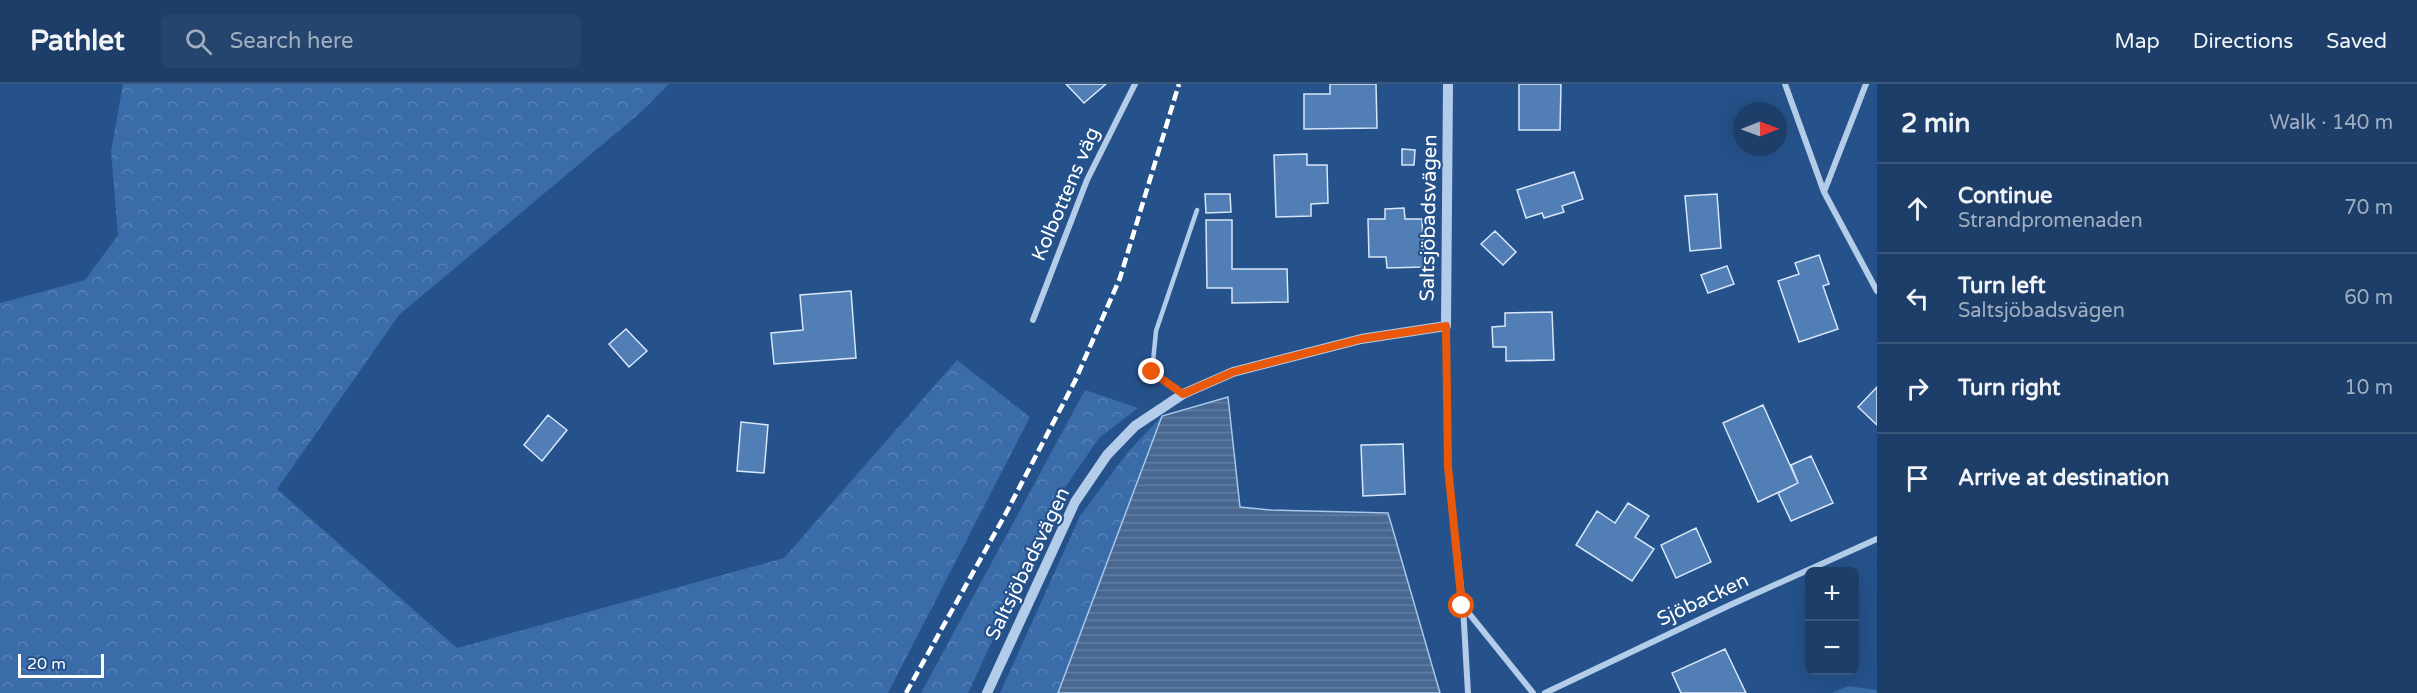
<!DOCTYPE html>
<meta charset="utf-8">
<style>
:root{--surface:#1c3e68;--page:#25456e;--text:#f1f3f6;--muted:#a0aec0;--line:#3a577c}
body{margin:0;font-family:"Varela Round",sans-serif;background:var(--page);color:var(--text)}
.controls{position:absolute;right:18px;bottom:18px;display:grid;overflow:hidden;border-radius:9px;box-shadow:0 6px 24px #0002}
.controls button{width:54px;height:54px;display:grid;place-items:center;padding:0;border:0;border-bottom:2px solid var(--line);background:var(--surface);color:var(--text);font:30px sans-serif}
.compass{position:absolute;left:1733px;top:18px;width:54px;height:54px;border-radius:50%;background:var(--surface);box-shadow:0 6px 24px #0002;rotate:89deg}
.scale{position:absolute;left:18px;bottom:15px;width:86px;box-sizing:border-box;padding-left:6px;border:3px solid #fff;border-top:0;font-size:16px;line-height:21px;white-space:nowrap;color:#fff;-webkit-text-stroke:4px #25528b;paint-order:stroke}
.stop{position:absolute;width:18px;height:18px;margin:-14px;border:4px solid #ea580c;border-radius:50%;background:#fff}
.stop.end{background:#ea580c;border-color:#fff;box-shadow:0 2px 6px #0008}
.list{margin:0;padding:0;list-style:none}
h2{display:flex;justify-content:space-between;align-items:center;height:78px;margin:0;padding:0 24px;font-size:26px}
h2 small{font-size:20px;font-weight:400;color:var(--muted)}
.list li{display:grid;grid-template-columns:39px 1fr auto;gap:18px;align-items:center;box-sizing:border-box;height:90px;padding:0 24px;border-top:2px solid var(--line)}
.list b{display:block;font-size:22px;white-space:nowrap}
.list p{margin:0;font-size:20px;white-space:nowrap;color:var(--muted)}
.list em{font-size:20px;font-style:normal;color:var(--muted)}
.icon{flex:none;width:33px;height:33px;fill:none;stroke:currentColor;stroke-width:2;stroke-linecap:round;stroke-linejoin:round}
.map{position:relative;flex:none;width:1877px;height:609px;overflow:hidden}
header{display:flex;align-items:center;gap:36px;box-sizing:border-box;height:84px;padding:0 30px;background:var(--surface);border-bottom:2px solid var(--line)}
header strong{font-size:28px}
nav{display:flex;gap:33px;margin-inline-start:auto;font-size:21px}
.search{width:420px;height:54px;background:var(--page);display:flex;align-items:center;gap:15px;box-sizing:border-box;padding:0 21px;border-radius:9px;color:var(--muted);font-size:22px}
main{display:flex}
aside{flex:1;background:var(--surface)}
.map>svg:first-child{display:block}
.forest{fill:url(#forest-crowns)}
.water{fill:url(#water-rules);stroke:#a7c7eb;stroke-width:1.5}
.building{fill:#517eb4;stroke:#d7e6f8;stroke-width:1.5}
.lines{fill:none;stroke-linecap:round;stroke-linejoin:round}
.service{stroke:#b3ccea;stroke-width:4.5}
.minor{stroke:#b3ccea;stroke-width:6}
.tertiary{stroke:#b3ccea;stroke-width:10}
.rail{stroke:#fff;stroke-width:4.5;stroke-dasharray:10 4.5;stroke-linecap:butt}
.route{stroke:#ea580c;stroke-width:8}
.labels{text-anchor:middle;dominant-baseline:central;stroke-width:4.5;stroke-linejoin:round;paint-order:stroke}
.street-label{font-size:20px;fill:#fff;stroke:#25528b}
</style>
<header>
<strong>Pathlet</strong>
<div class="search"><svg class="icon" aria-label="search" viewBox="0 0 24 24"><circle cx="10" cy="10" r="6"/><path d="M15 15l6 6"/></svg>Search here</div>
<nav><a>Map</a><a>Directions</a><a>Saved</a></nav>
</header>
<main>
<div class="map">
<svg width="1877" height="609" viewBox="0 0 1877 609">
<defs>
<pattern id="forest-crowns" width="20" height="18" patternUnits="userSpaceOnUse" patternTransform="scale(1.5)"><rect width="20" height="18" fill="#396ca8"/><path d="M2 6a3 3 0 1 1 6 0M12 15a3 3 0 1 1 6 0" fill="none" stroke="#5782b5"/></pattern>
<pattern id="water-rules" width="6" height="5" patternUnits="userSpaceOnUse" patternTransform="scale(1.5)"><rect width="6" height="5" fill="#486891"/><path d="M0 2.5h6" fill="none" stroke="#637fa2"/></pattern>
</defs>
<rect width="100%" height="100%" fill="#25528b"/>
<path class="forest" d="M123,0h546l-29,29 -241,202 -122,174 180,159 327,-90 173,-198 73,57 -142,276h-888v-390l85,-23 33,-45 -7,-84z
M1085,306l53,18 -39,30 -38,55 -93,200h-47z
M1162,332l-104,277h-58l80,-177 48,-64z
M1848,602l29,4v3h-45z"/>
<path class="water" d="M1228,313l12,110 30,3 118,3 52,180h-382l104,-277z"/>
<path class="building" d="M1066,0h40l-22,19z
M1330,0h46l1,44 -73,1v-35h26z
M1519,0h42l-1,46h-41z
M1402,65l13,1 -1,15h-12z
M1307,70v11h20l1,38 -17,1v12l-35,1 -2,-62z
M1574,88l9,27 -21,7 2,6 -20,6 -2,-5 -16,5 -9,-28z
M1205,110h25l1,18 -25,1z
M1717,110l4,54 -31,3 -5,-55z
M1404,124l1,11h17l2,48 -37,1 -1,-11h-17l-1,-38h17v-10z
M1206,136h26v49h55l1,33 -56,1v-15h-25z
M1495,147l21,21 -13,13 -22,-21z
M1819,171l10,29 -6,2 15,43 -39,13 -21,-61 21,-7 -4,-11z
M1727,182l7,18 -26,9 -7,-18z
M851,207l5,67 -82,6 -3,-31 32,-3 -3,-35z
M1552,228l2,48 -48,1v-14h-13l-1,-20 13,-1v-13z
M626,245l21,22 -18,16 -20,-23z
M1877,303v38l-19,-18z
M1763,321l35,78 -40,19 -35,-79z
M548,331l19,15 -25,31 -18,-16z
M741,338l27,3 -4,48 -27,-2z
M1403,360l2,50 -42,2 -2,-51z
M1811,372l22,47 -42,18 -13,-28 20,-10 -7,-18z
M1628,419l21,13 -14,21 19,12 -22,32 -56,-36 21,-34 18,12z
M1696,444l15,34 -35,16 -15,-33z
M1725,565l21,44h-65l-9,-20z"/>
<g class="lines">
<path class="service" d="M1183,310l-31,-22 4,-41 41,-121"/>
<path class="minor" d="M1785,0l39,108 53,99
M1824,108l42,-108
M1033,236l54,-140 48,-96
M1446,242l2,141 15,139 5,87
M1463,522l70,87
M1545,609l185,-88 147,-66"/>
<path class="tertiary" d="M987,609l88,-191 32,-47 28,-29 48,-32 50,-22 128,-33 85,-13 2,-242"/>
<path class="rail" d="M906,609l99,-178 70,-134 45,-103 59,-194"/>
</g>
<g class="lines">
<path class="route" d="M1152,288l31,22 50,-22 128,-33 85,-13 2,141 14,139"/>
</g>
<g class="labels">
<g class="street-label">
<text transform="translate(1066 110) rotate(-67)">Kolbottens väg</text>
<text transform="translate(1429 134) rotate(-89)">Saltsjöbadsvägen</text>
<text transform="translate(1028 480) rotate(-64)">Saltsjöbadsvägen</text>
<text transform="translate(1703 516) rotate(-25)">Sjöbacken</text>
</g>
</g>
</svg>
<div class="controls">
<button>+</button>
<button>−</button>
</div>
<svg class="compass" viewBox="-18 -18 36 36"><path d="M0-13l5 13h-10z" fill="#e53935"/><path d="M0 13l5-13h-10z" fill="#a0aec0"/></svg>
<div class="scale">20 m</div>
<div class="stop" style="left:1462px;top:522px"></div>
<div class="stop end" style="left:1152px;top:288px"></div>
</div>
<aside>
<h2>2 min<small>Walk · 140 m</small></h2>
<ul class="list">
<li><svg class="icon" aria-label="ahead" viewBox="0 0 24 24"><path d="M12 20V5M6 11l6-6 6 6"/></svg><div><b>Continue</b><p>Strandpromenaden</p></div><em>70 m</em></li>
<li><svg class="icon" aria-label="left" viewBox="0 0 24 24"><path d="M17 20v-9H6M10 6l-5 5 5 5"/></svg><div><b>Turn left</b><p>Saltsjöbadsvägen</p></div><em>60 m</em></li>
<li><svg class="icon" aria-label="right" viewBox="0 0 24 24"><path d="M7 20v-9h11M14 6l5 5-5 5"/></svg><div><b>Turn right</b></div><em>10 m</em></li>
<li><svg class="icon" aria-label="arrive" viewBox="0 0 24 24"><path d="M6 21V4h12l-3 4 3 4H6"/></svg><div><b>Arrive at destination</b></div></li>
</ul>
</aside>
</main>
